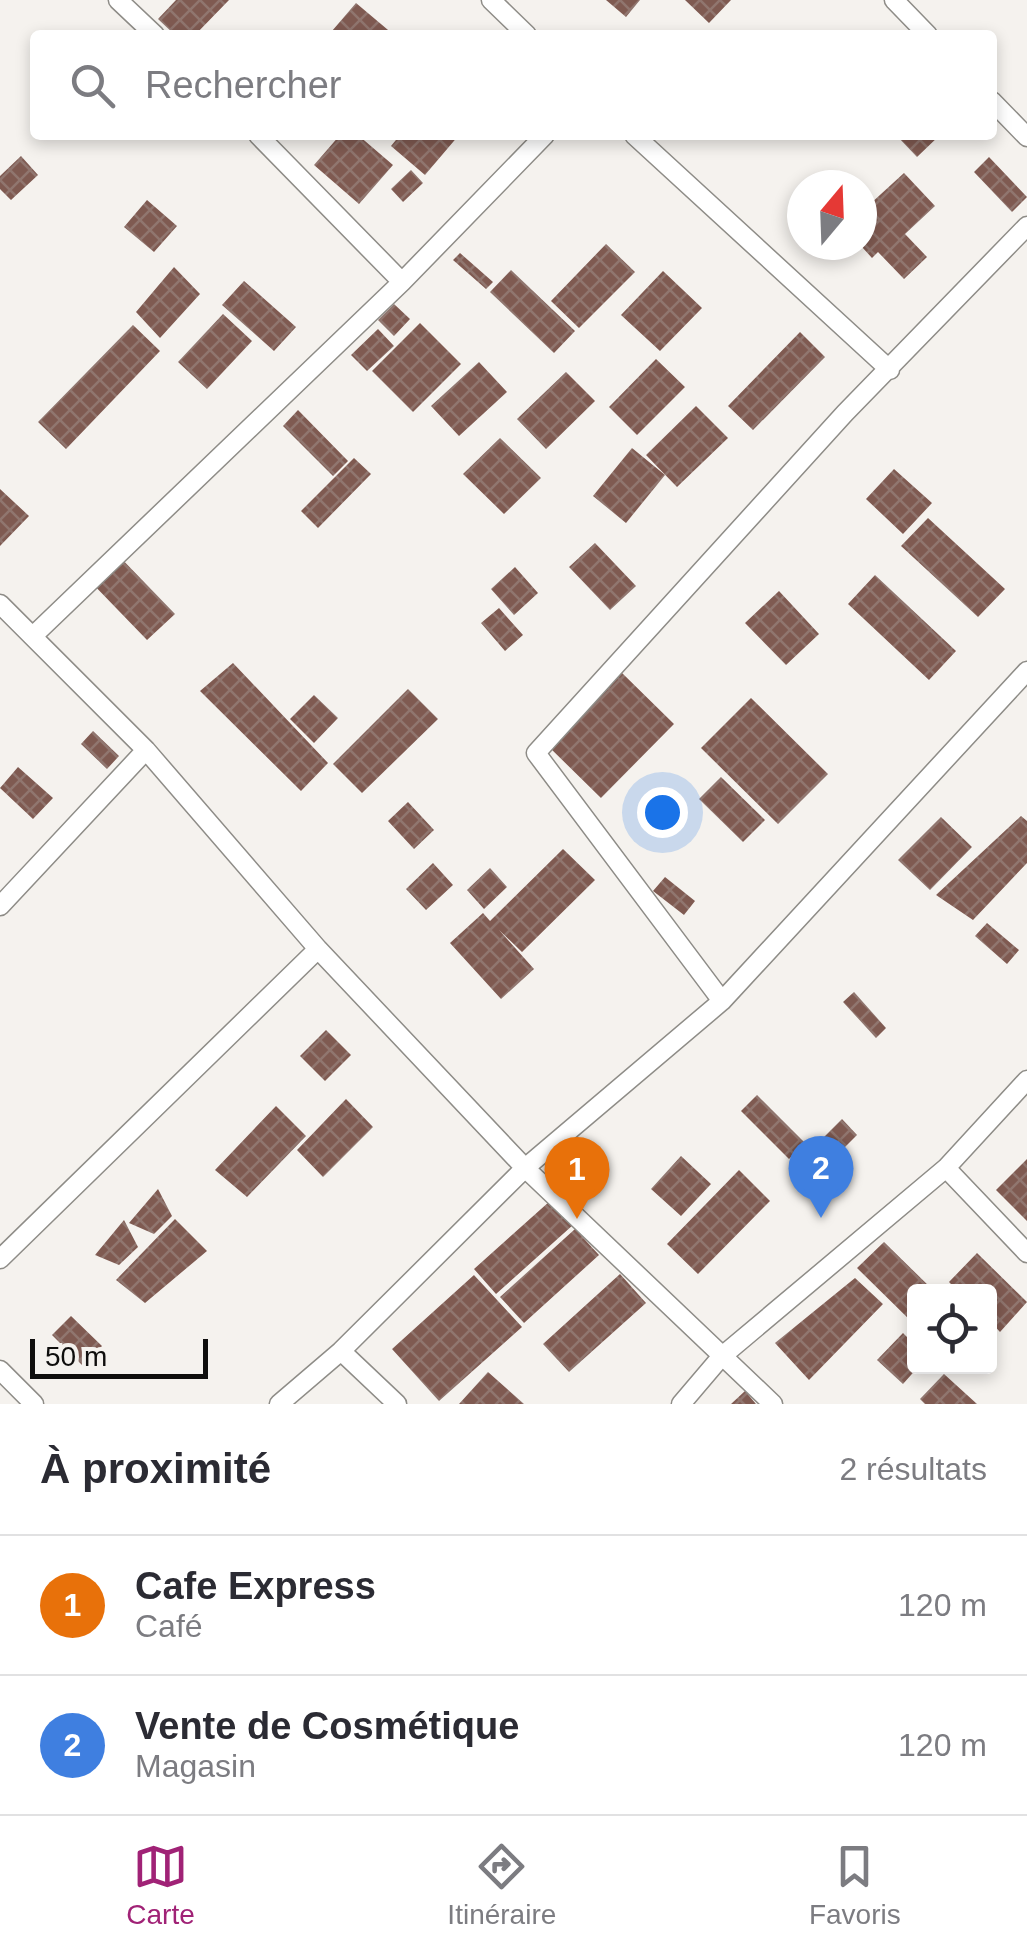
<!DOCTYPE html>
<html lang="fr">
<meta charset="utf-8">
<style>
:root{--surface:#fff;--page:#f2f2f3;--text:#2b2b33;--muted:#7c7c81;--line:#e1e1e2;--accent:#a02276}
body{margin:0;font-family:Helvetica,sans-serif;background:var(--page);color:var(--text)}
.controls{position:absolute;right:30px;bottom:30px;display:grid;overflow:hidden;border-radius:10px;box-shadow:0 5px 15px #0003}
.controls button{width:90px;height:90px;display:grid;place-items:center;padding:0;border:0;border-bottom:2px solid var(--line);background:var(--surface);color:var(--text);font:50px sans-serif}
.compass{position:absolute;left:787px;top:170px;width:90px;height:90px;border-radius:50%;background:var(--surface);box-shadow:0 5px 15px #0003;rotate:19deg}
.scale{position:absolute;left:30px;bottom:25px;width:178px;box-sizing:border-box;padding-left:10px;border:5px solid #0f0e0d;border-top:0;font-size:28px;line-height:35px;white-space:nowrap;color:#0f0e0d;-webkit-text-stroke:8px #f5f2ee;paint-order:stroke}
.you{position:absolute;left:662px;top:812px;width:35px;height:35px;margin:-25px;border:8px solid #fff;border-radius:50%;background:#1a73e8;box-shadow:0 0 0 15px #1a73e833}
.badge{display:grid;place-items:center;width:65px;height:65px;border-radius:50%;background:var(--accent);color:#fff;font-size:32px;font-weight:700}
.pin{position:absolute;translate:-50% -82px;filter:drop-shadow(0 2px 5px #0008)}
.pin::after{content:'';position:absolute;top:52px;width:35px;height:30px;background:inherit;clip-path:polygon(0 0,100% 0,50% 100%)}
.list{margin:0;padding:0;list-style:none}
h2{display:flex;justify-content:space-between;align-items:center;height:130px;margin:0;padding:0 40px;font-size:42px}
h2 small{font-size:32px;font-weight:400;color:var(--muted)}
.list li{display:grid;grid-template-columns:65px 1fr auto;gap:30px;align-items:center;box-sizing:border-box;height:140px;padding:0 40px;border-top:2px solid var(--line)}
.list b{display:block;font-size:38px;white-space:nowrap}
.list p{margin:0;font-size:32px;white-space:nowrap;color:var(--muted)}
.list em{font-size:32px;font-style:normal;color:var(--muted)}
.icon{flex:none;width:55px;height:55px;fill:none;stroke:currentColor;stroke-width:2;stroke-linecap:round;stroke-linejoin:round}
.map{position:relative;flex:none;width:1027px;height:1404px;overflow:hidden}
.search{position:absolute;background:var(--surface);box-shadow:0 5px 15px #0003;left:30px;right:30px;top:30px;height:110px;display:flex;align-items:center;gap:25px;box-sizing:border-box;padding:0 35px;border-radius:10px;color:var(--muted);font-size:38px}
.sheet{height:410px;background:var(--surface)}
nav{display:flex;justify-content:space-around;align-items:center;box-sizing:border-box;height:140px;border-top:2px solid var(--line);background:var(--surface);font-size:28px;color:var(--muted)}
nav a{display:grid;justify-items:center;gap:5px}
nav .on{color:var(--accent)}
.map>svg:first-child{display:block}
.building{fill:url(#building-cross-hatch)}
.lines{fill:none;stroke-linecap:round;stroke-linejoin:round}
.minor-casing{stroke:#8e8c87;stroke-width:21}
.minor{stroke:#fff;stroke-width:18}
</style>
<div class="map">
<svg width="1027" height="1404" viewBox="0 0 1027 1404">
<defs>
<pattern id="building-cross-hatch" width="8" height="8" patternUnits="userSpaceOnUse" patternTransform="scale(2.5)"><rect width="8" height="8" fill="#7f5a51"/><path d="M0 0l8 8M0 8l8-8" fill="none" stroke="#90766f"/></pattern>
</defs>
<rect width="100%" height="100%" fill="#f5f2ee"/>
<path class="building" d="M176,0h53l-34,35h-20l-17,-16z
M606,0h34l-14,17z
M685,0h46l-22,23z
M356,3l38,32h-57l-5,-4z
M340,135h18l35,30 -34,39 -45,-39z
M400,135h59l-34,40 -34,-29z
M896,135h44l-23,22z
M21,156l17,19 -27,25 -11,-11v-13z
M989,157l38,40 -15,15 -38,-40z
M411,170l12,13 -20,19 -12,-13z
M904,173l31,33 -30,28 22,23 -23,22 -26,-27 -6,6 -10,-11v-49l7,7z
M147,200l30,26 -23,26 -30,-25z
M606,244l29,28 -56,56 -28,-27z
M812,245h25l-12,12z
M460,253l33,29 -7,7 -33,-29z
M174,267l26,27 -40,44 -24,-26z
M511,270l64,61 -21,22 -64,-61z
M663,271l39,37 -42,43 -39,-36z
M244,281l52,46 -22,24 -52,-46z
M394,304l16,15 -16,17 -16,-16z
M223,314l29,27 -45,48 -29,-27z
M420,323l41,41 -48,48 -41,-41z
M133,325l27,26 -94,98 -28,-27z
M378,329l16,17 -27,25 -16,-16z
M800,332l25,25 -72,73 -25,-24z
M656,359l29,28 -48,48 -28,-28z
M479,362l28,30 -48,44 -28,-30z
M566,372l29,29 -49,48 -29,-30z
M696,406l32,32 -51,49 -31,-32z
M298,410l50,51 -15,15 -50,-50z
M500,438l41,40 -37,36 -41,-40z
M632,448l33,27 -39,48 -33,-27z
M354,458l17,16 -53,54 -17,-17z
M894,469l38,34 -29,31 -37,-35z
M0,489l29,27 -29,30z
M928,518l77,71 -27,28 -77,-71z
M595,543l41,43 -26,24 -41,-43z
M115,552l60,62 -28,26 -59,-61z
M515,567l23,26 -24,22 -23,-26z
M875,575l81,76 -27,29 -81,-76z
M779,591l40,43 -33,31 -41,-42z
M499,608l24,27 -18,16 -24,-28z
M233,663l95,100 -27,28 -101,-100z
M621,672l53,52 -73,74 -53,-52z
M408,689l30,30 -76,74 -29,-29z
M314,695l24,23 -24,25 -24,-24z
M751,698l77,76 -50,50 -77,-76z
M93,731l26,25 -12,13 -26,-25z
M18,767l35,31 -20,21 -33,-31z
M721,777l44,43 -22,22 -44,-43z
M408,802l26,28 -20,19 -26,-28z
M1021,816l6,5v42l-54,57 -37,-25z
M941,817l31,30 -42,43 -32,-30z
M563,849l32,31 -73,72 -23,-22 35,39 -33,30 -51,-56 33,-30 7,8z
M433,863l20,22 -27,25 -20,-21z
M490,868l17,19 -23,22 -17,-19z
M665,877l30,24 -11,14 -31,-24z
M987,923l32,27 -12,14 -32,-28z
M854,992l32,36 -10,10 -33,-36z
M326,1030l25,25 -26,26 -25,-25z
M757,1095l48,48 -16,16 -48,-48z
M346,1099l27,28 -50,50 -26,-27z
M276,1106l30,30 -59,61 -32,-27z
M842,1119l15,16 -45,45 -16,-15z
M681,1156l30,28 -30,32 -30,-27z
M1027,1159v62l-31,-31z
M739,1170l31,31 -72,73 -31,-30z
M158,1189l14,27 -18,18 -25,-11z
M550,1201l23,24 -77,69 -22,-25z
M175,1219l32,32 -62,52 -29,-23z
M124,1220l14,27 -19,18 -24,-10z
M575,1229l24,26 -75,68 -24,-26z
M884,1242l51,50h-21v32l-57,-56z
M977,1253l50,49 -27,30 -10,-11v-29h-31l-10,-10z
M620,1274l26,29 -77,69 -26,-28z
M474,1275l48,52 -83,74 -47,-52z
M855,1278l28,26 -74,76 -34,-37z
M71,1316l31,30 -19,20 -31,-31z
M903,1333l11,11v22h5l-16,18 -26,-24z
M488,1372l36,32h-65z
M944,1374l33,30h-52l-5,-5z
M745,1391l11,13h-25z"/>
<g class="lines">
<g class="minor-casing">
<path id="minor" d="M118,0l37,35
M491,0l36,35
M894,0l34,35
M992,101l35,36
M258,135l144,147
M634,135l256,235
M0,604l146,146 172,199 207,219 248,236
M34,635l368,-353 143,-147
M0,906l146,-156
M722,1001l-186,-248 309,-340 182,-187
M946,1168l81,85
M0,1259l318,-310
M341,1351l56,53
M0,1370l34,34
M279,1404l62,-53 184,-183 197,-167 305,-330
M681,1404l40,-47 225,-189 81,-88"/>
</g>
<use href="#minor" class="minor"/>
</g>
</svg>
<div class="controls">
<button><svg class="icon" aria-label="locate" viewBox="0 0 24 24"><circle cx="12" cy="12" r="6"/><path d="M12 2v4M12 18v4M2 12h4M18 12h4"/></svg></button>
</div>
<svg class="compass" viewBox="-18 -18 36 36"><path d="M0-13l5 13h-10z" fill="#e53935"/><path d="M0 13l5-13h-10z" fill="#7c7c81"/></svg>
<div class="scale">50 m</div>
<div class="you"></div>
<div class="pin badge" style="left:577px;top:1219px;background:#e8710a">1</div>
<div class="pin badge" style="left:821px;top:1218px;background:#3f7fe0">2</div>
<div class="search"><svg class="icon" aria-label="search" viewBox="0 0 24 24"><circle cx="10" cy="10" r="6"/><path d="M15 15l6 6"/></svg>Rechercher</div>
</div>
<section class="sheet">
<h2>À proximité<small>2 résultats</small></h2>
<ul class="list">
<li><span class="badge" style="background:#e8710a">1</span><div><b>Cafe Express</b><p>Café</p></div><em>120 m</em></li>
<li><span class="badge" style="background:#3f7fe0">2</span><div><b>Vente de Cosmétique</b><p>Magasin</p></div><em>120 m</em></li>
</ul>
</section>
<nav>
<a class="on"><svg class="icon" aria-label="map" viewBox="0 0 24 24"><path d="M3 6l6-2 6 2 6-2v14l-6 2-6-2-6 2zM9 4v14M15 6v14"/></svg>Carte</a>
<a><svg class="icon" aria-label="directions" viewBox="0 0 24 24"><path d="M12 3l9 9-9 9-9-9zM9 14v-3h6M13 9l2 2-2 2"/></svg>Itinéraire</a>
<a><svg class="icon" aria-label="saved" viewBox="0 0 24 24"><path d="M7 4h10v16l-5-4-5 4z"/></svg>Favoris</a>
</nav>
